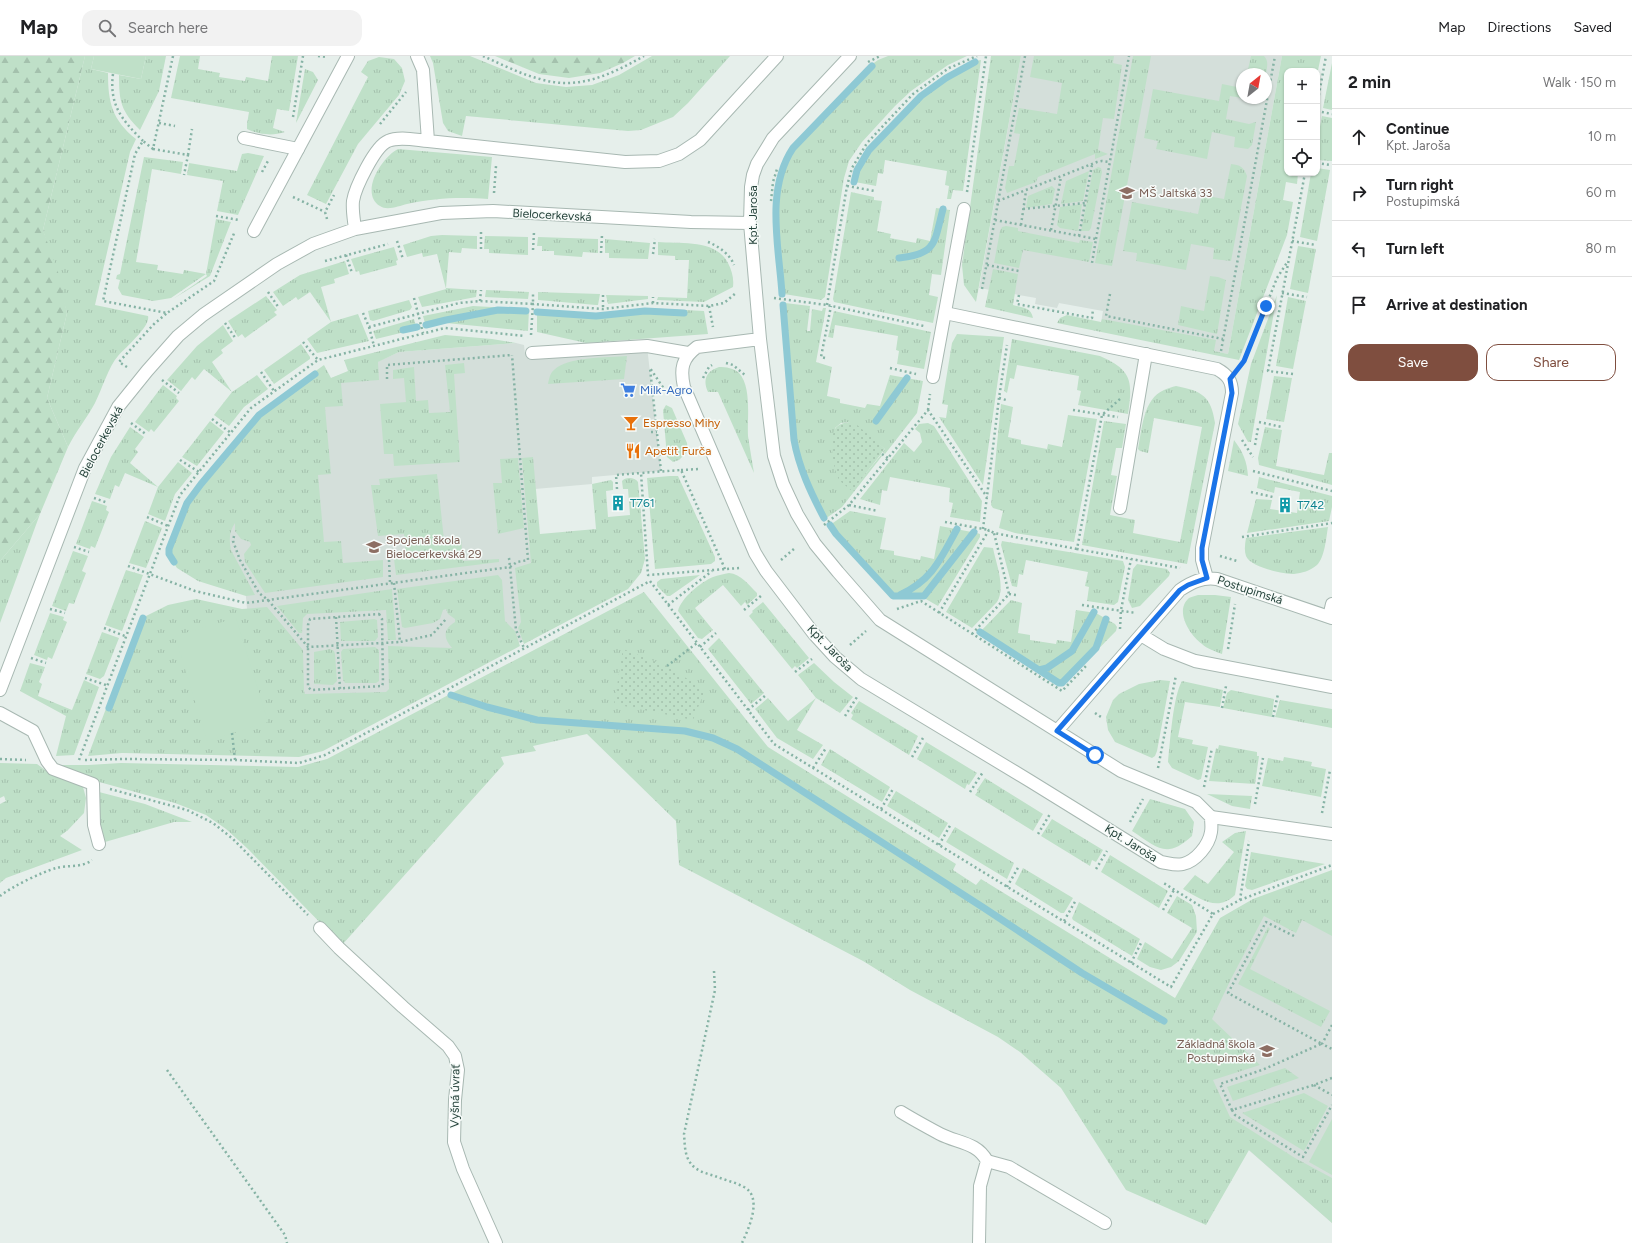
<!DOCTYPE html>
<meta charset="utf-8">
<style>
:root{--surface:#fff;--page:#f2f2f2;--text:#202124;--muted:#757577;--line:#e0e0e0;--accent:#7f4e3f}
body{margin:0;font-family:Figtree,sans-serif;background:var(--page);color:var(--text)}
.controls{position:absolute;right:12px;top:12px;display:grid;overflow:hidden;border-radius:8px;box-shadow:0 1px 3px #0004}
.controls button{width:36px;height:36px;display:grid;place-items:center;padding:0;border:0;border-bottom:1px solid var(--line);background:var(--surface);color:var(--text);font:20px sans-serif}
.compass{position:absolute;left:1236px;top:12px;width:36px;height:36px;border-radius:50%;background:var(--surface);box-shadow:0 1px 3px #0004;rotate:31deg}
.stop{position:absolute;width:12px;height:12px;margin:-9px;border:3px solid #1a73e8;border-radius:50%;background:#fff}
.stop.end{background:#1a73e8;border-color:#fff;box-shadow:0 1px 4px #0008}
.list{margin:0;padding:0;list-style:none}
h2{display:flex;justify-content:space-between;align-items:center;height:52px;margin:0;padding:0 16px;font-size:17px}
h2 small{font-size:13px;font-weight:400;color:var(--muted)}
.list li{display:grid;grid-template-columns:26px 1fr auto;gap:12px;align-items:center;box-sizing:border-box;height:56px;padding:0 16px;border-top:1px solid var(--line)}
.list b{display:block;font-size:15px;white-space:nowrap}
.list p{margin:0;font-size:13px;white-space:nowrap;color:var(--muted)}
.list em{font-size:13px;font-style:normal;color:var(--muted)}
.actions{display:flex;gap:8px;padding:12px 16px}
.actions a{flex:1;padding:9px 0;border:1px solid var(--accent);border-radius:12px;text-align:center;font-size:14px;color:var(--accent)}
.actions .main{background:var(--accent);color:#fff}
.icon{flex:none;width:22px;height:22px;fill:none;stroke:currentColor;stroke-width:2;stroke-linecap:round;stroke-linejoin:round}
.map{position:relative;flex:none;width:1332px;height:1187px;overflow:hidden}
header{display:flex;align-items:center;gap:24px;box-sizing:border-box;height:56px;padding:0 20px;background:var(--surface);border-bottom:1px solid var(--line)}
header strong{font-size:19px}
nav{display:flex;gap:22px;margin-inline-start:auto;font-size:14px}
.search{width:280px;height:36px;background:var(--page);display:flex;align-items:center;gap:10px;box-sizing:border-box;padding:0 14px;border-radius:12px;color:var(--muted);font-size:15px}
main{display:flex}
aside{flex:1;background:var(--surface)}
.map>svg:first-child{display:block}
.built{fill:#d4dfda;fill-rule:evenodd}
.grass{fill:url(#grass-tufts)}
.forest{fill:url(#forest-firs)}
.park{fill:url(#park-dots)}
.pitch{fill:#bfe0c8}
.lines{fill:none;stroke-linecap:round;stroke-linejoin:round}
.stream{stroke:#8ec9d4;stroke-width:7}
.service-casing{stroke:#a8b8b2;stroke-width:14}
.minor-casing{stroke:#a8b8b2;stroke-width:14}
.path{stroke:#86b3a5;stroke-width:2.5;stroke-dasharray:2 3;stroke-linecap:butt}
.service{stroke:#fff;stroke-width:12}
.minor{stroke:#fff;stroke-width:12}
.route{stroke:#1a73e8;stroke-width:5}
.labels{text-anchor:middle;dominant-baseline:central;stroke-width:3;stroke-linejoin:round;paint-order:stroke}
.education-label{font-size:12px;fill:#785e54;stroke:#f7fbf9;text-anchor:start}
.street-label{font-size:12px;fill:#24423a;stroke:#f7fbf9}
.shop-label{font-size:12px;fill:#366cbe;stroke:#f7fbf9;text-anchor:start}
.food-label{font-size:12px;fill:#c56008;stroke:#f7fbf9;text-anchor:start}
.culture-label{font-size:12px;fill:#0d838f;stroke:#f7fbf9;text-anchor:start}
</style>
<header>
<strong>Map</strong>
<div class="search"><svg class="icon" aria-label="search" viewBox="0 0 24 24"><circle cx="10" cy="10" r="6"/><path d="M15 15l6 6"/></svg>Search here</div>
<nav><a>Map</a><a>Directions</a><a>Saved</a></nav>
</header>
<main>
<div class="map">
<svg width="1332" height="1187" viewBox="0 0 1332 1187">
<defs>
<pattern id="grass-tufts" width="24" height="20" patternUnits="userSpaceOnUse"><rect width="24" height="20" fill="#bfe0c8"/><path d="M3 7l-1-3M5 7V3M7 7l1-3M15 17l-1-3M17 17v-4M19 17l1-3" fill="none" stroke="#a4c1ad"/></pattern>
<pattern id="forest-firs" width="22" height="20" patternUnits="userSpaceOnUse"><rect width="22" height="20" fill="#bfe0c8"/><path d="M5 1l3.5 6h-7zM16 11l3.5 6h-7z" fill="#a4c1ad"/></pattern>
<pattern id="park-dots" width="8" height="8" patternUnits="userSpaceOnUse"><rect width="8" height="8" fill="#bfe0c8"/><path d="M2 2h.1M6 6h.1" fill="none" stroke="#a4c1ad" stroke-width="1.8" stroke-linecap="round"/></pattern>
</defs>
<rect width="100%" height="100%" fill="#e6efeb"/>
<path class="built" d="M1021,0h261l-54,298 -128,-25 3,-18 -44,-8 -2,5 -22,-4 1,-6 -57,-10zM1242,18h24v24h-24z
M516,287l8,2 1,9 122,-8 14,125 -69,6v7l-57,5 3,45 18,87 -33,20 -132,61 -71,47 -73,-140 -2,-23 -53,-19 139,-189 44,-15 24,-11z
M1332,832v335l-121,-106 -15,-100 56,-111z"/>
<path class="grass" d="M85,0h9l-3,13 17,4c0,29 4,47 28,66l-6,13 -35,153 53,11c3,10 -22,31 -30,40 -9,10 -16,33 -23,47 -8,15 -19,28 -27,44l-21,-49 20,-85 -24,-83z
M146,0h20l-7,35 -19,39c-19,-19 -21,-28 -21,-55l22,4z
M180,0h20l-2,13 22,4 -1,4 26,4 1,-4 22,4 4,-25h26l-9,55 -12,-2 -4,19 12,4c-12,4 -26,3 -38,-3v-5l2,-12 -78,-14z
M430,0h40l66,27 30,4 26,-2 27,-10 33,-19h78l-42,47 -15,14 -32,13 -13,1 -162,-15 -4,20 -14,-5 -5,-8 -10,-60z
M888,0h79l-19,9 -13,9 -24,17 -16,15 -33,36 -13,19 -5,17 -19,119 -4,3 -37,-6c-4,-47 -18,-105 11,-147l77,-81 -1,-1 7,-5z
M991,0h30l-45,246 -12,-17 -2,-20z
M1034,0h80l-1,7 9,2 -8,54 -11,-1 -5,32 10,4 -13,5v-5l-57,23 -2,5 -29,11 -2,-5 4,-22h5l6,-32 -6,-1 5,-25 38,6 5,-31 -32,-6z
M1133,0h18l-39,210 -17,-3z
M1251,0h13c5,5 3,11 2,18h-19z
M1282,0h39l-4,19v-4h-30v102h11l-1,11 -11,-2 -3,18 10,2 -6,33 -48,125 -182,-37 3,-5 7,-3 34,7 1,-3 114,21 -2,11 14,3z
M379,1l15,2 8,9 3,13 -6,14 -41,49 -32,60 -19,-9 61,-118 -7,-5 7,-11z
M981,4l-18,131 -10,-1 -2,9h-4l2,-13 -4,-1 2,-14 -62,-11 -2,14 -5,-1 -2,13 -21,-4 2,-12 6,-11 59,-63 24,-18 29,-15v-2z
M1332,7v47l-9,-2z
M305,13l8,3 5,8 -22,43z
M1222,28l20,4v10l-12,-2 -4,23 23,5 7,-2 -4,23 -4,4 -14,-2 1,-10 -23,-5 -5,27 -51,-10 2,-8 -14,-3 9,-49 66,12z
M1322,60l10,2v43l-15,-1v-17z
M398,93l94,8 -4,42c-29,-2 -53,-1 -81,5 -8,2 -20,7 -27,2 -21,-13 2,-49 18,-57z
M248,97l16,3 -26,59 -21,-4 6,-30 -36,-6 2,-12 48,8 5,-17z
M144,101l39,5 -2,12 -29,-5 -16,93 22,3 -1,5 26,4 1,-4 22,4 10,-55 15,3 -21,54 -37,23 34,-23 -1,-2 -35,24 -18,3 -31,-6 -4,-7 2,-8 -4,-1 1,-4 3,-1z
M1231,108c9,1 13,3 16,12l-16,85 -18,-2 1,-11 -23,-4 -5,26 -50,-9 1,-8 -14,-2 9,-49 66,12 4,-19 22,4z
M1098,111l3,1 1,4 -11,56 -2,3h-8l12,-61z
M1317,112l13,2 -13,71 -17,-4 11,-64h6z
M1089,115l-6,30 -22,3 5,-23z
M1052,130l3,3 -3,15 -26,4 2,-12z
M851,136l23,5v3l8,1 -5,30 14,3 -1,4 26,5 1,-5 13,3 6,-33 14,2 -9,65 -9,-1 -3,21 9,2 -5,26 -99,-21 -1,-3z
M1082,148l-4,27 -18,-3 -3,-3 3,-18z
M1006,170l12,2v3l61,12 1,-3 13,2 -4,20 -66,-12 -4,18 -25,-5 6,-32 2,-4z
M442,179l35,1v13l-15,-1 -1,5 -12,-1 -3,36 31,2 -1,7 -54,10 -4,-10 28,-8 -9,-35 -14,3 -1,-4 -15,4 -4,-12 28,-9z
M485,180l43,1v18l-39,-2v-4h-5z
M538,181l60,2v14l-15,-1 -1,5 -28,-2v-4h-12v-5h-5z
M605,183l45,4 -2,16 -39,-1v-5h-4z
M658,186c23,2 58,-3 70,21 4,8 6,15 5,24l-29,15 -47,-2 1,-3 29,1 2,-38h-14v-4l-17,-1z
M1298,190l18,3 -8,44 -18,-4z
M394,191l4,13 -2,1 1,4 -37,10 -1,-4 -3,1 -5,-13z
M345,205l4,13 -15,5 1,4 -14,4 10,35 27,-8 11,27 -52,12 -10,-14 24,-17 -21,-30 -12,8 -2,-3 -13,9 -10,-14 27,-17z
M993,213l25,5 -5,31c10,3 18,2 20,13l-48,-11z
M1210,220l8,1 8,3 -9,54 -39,-9 3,-19 23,5z
M486,234l43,2 -1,7 -43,-2z
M538,236l62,2 -2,11h-2l-58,-5z
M606,239l42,1v3l-40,5z
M1277,239l-26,147h-3l-10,-18 13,-60z
M266,240l11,14 -3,2 3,3 -32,23 -3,-4 -4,3 -10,-16z
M1288,241l18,4 -13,68 -17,-3z
M409,244l3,7 -2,3 -37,11 -3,-1 -2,-9z
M785,247l25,3 -3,25h3l2,-22 10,2 1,-3h3l-10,54 16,5 -5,29 13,3v4l25,5 2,-4 13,2 10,-31 33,6 -6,32 -32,41 -2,-2 2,-3 -36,-27 -8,1 -6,5 17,62 29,-35 1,1 -40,51 -17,12 -24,-50 -7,-30z
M473,250l56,3 -1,22 -82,-8 -20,4 -3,-11z
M645,252l59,3 4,23 -122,9 -49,-11v-22l59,4z
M834,255l97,21 -7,37 -27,-5 2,-13 -3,-1 2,-14 -63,-11 -2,13 -5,-1z
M414,263l3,10 -41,10 -3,-8z
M223,269l10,16 -12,9 2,3 -11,9 20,30 25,-17 11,14 -24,18 -15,19 -15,-11 18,-23 -28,-23 -9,11 -3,-3 -11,14 -14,-11 30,-34z
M957,278l47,3 -21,148 -44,-68 7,1 2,-13 -6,-1 10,-61z
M445,279l47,4 24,4 -117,9 -21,10 1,18 -38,3 2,23 -18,1 6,67 -13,1 6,67 17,-1 2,22 40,-3v17l-118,16 -20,-31 -1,-8 7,-9 -1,-3 -9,-3 -6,-8v-8c-6,9 -6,16 -4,27l24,45 -9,1 -48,-15 -21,-13 -8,-12 -2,-7 21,-50 68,-85 68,-49 7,13 17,-7 -4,-11z
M1012,283l88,17c32,14 33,25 28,58l-50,-9 3,-14 -4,-1 2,-14 -62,-11 -3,14 -4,-1 -3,15 -3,-2z
M301,288l9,13v2l-36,25 -10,-14z
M627,300l-3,23 -76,5c1,-5 2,-11 6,-14 14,-14 53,-12 73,-14z
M464,307l1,10 -11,1 6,88 -66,4 -1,-12h-9l-4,-50 26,-2 -2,-24 -11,1v-9l21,-3 2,34 12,-1 1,13 21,-1 -5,-47z
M719,311c7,0 15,1 20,6 13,14 8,46 9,63 2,13 4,25 6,37l-36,-81h-10c-6,-13 -1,-21 11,-25z
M1274,320l18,2 -8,44 -18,-3z
M163,329l14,11 -1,2 3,3 -25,31 -3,-3 -2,3 -14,-10z
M1176,330c26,5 35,10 39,37l-28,141 -105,-19 22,-124 22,3 -4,24h-6l-5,27 6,1 -7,39 25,5 -2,13 47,9 22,-115 -48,-9 -6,35 -8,-2 -2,-2c4,-20 5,-50 26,-59 4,-2 8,-3 12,-4z
M1001,348l12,3 -5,30 13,3v4l26,5 1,-5 14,3 6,-32 29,4 -23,123 -59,-9 -16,-5 4,-17 -10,-3 -2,-3z
M666,349l6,3 15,35 1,8 -9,9 -6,2 -6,-5 -4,-47z
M210,365l14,11 -27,34 -15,-9z
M928,367l6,3 48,75 -2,21 -30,-5 3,-14 -4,-1 1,-14 -60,-11 -3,14 -5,-1 -2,15 -20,-6 44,-56 10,9 8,-10 -2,-9 -5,-4 4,-5z
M130,371l14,10 -9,12 3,3 -8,11 28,24 20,-25 14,11 -17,21 -10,27 -17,-7 10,-27 -33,-14 -6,14 -4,-2 -5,14 -15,-5 16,-37z
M1265,371l17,3 -6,36 48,9 5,-22h3v32l-73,-20 -1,-7z
M1234,384c9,12 13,21 14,36l-20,-5z
M533,401l7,77 56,-5 -4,-45 19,-4 2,2v8l-7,1 2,26 22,-2 -2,-26h-5l-1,-8c3,-4 13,-4 16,1l7,77 -4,14 -13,16 -104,55 -6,-16 3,-6 -6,-54 16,-5 -9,-105z
M518,402l6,70 -26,6 -5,-51h9l-2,-24z
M437,418l7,66 17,-1 2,22 36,-2v3l-103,13 -2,-16 12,-1 -2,-24 -26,2 -7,-51h9l-1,-6z
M670,420h8l37,81v4l-4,3 -56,5 -8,-91z
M1259,421l73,19v11l-3,14 -82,12 9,-34 16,1 -2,9 27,4 3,-21 -25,-5 -1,6 -17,-5z
M92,445l15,5 -1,4 3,2 -14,36 -4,-2 -1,3 -14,-5z
M850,455l36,7 -6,31 14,2v4l26,5 1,-4 13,3 6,-33 37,7 3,1v3l-42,69 -14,-8v-2l-30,-1 -57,-60 -7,-10z
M40,458l-40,109v-62z
M145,465l17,7 -16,40 -17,-5z
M1328,471c-2,11 -3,30 -11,38 -7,6 -15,8 -23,9 -11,0 -44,-7 -48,-18 -2,-6 -1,-12 0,-18z
M1002,485l121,20 2,6 -7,35 -4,3 -27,-4 2,-14 -4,-1 3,-14 -62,-12 -3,15 -4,-1 -2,13 -5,-1 -11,-41z
M984,491l9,1c3,16 13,39 4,54l-25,26 -26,-16z
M73,495l15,5 -6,15 4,2 -12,31 -5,-1 -3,8 -14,-5z
M1137,508l30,5 3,4 -1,3 -29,30 -8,2 -4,-8 5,-31z
M126,514l17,5 -21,56 -17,-6z
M729,517c12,1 20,12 28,20v3l-10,9 -2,-3 -4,4 -18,-21 -28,23 18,22 -11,9 -4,-1 -20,-27c3,-13 23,-29 35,-34 5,-2 11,-3 16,-4z
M498,519l4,5 3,41 10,10 5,15 -197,105 -24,6 -177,-4 -34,3 52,-137 28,-14 28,-6 46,10 25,-2 36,43 1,41 1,3 81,-2 3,-3 -1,-43 64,2c-9,-10 -9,-19 3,-26v-3l-7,-5 -2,-5 -3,1 -3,9 -7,4 -28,5 -3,-1 -5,-38z
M700,519l-30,21h-3l-10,-10v-4l4,-3z
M392,533l4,51h-8l-2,-30 -79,4 -4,4 -1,15h-3l-22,-27z
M644,536l124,155 188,117 -3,6 23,15 5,-6 194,119 45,-80 33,-19 79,-29v66l-30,-16 -6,13 -32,-17 -33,63 -19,40 48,46 -47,15 17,37 65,41 37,20v45l-83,-73 -43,75 -80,-35 -65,-102 -41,-36 -22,-15 -88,-47 -47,-29 -184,-96 -3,-44 -89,-87 -54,12 3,5 -35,6 3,7 -162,181 -94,-96 -22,-20 -20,-14 -31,-12 -83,-23 -35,-15h31l33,-2 177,4 29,-8z
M1198,539h17l16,2 -9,57c-7,-3 -15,-5 -20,-10 -12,-9 -28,-33 -13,-46 2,-1 6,-2 9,-3z
M1011,544l11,3 -4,30 12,2v5l26,4 1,-4 14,2 5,-32 20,3 19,11 2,3 -1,4 -51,52 -3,2 -4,-1 -79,-51z
M763,546l46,56 -12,10 -2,-2 -3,3 -43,-53 4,-4 -1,-1z
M50,557l14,4 -1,3 4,2 -15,37 -4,-2 -1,3 -13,-5z
M374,563l3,1 1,17 -3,4h-34l-1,-19z
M102,576l17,6 -15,38 -4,3 -14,-5z
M719,582l45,55 -13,11 -43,-55z
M375,591l4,3v31l-3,2h-31l-2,-3 -2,-28 2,-3z
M330,593l4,2 1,3 2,27 -4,4 -19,-1v-32z
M30,607l15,4 -6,15 3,2 -4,12 34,14 12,-30 15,7 -25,68 -18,1 10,-40 -46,-25z
M814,607l20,19 19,15 -13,16 -24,-15 -19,32 26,15 -10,14 -36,-21 -22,-29 13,-11 20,23 28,-23 -18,-23z
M1160,624l10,1 -13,70 -2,5 -3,2 -37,-16 -7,-12 -2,-13 7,-17 6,-6 20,-10z
M1182,625l41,9 -3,17 -35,-5 -7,35 15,3 -1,4 16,3 -7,32 -3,1 -26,-12 -4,-6c2,-19 5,-66 14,-81z
M1231,634l43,9 -2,18 -49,-9 4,-15z
M1280,644l52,9v19l-57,-11z
M859,645l59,35 -9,19 -58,-36 2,-4 -2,-2z
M926,686l51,31 -8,12 -2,-1 -2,5 -48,-30z
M1219,689l38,7v4h2l-4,28 -46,-3 7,-33 2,1z
M830,693l60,38 -8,15 -61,-37z
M1284,701l28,5 -1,4 15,3 -5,28 -59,-11 6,-28 15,3z
M0,707l37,1 11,8 31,11 4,4 3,11 -2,15 -16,17 -8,6 22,14 -76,28 -6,5v-79l6,-3 -2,-5 -4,2z
M985,722l58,36 -10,17 -58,-36 3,-4 -1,-1z
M896,735l52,32 -9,15 -52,-32z
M99,736l46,12 47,18h-18l-69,20 -6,-23z
M1207,738l45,2 -2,13 -18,-3z
M1150,743l35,10 9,13 -2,14c-26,24 -35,11 -60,-5z
M1052,763l51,31 -7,12 -4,-2 -2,6 -49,-30z
M955,771l59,36 -7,16 -61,-37z
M1246,775l-11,64c-17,17 -35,4 -52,-6l12,-14 13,9 26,-32 -12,-10 13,-9z
M1251,796l11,2 63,10 -73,26 -5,-1 -2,-3z
M1110,799l58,36 -9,17 -58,-36z
M1023,812l50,30 -9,15h-3l-46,-29z
M1177,840l15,9 4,11 1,16 -18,29 -8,6 -10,3 -11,-3 -13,-8 8,-17 27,17 20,-31 -25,-15z
M1079,846l61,37 -8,17 -59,-36 -1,-2z
M1268,871l2,2 -20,40 80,42 -9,16 -83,-43z
M1285,1012l14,10 -66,23 -6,-14z
M1304,1037l24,13 -24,45 -62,-38z"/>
<path class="forest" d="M0,0h85l-42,174 15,42 9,41 -20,85 21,49 -28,67 -40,47z
M495,0h140l-12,7 -23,10 -31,5 -30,-4z"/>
<path class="park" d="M849,366l7,2 29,25 -33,42c-4,-4 -9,-7 -12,-10 -7,-9 -11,-43 -5,-52 3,-5 9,-6 14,-7z
M623,593l44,17 38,24 -12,30 -79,-16z"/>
<path class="pitch" d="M94,0h52l-5,23 -50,-10z
M236,562l32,104 -61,19 -32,-105z
M1332,1063v56l-23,-13z"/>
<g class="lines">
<path class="stream" d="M854,126l3,-12 12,-20 52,-54 25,-18 29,-16
M899,202c38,-4 35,-15 44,-49
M782,238c-3,-47 -17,-104 11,-146l79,-82
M783,249l11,135c5,28 17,53 30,78
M537,256l59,4 49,-5 39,2
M426,269l20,-5 52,-10 28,1
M403,274l14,-3
M876,365l31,-43
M830,469l6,9 57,62h31l50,-64
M174,506l-5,-8v-5l18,-46 14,-19 58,-69 56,-41
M900,539c33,-16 40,-35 57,-66
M980,576l79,51h3l34,-35 10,-29
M1039,614l8,-2 25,-17 22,-39
M451,639l36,12 50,13 148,11 28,7 24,11 247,159 98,65 82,48
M109,652l34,-90"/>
<g class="service-casing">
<path id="service" d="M244,82l54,11
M532,297l115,-7 41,7
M933,321l31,-168
M1120,452l26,-154
M0,657l33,18 14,30 6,8 40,15 1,41 5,19
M1211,761l121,17
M987,1105l22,6 96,56"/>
</g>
<g class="minor-casing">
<path id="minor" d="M417,0l6,14 5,71
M355,173c-1,-9 -3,-19 -2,-28 2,-13 22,-55 35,-60 11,-5 28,-1 40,0l197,21 34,-1 20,-7 21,-14 77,-84
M254,175l94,-175
M945,257l272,56c11,6 15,12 15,24l-30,155v12l5,18
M760,283l14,117 9,28 14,30 18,30 23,28 42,48 241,151 75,31 15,15c0,5 1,10 0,15 -2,13 -15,29 -28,32 -7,2 -15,-1 -22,-2l-131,-81 -169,-102 -26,-22 -21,-23 -48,-63 -11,-18 -71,-166c-4,-18 -2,-29 13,-40z
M760,283l-10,-116 1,-36 2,-12 4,-11 16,-26 77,-82
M1329,561l3,-13
M1141,579l23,14 31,12 137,26
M0,634l85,-222 33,-61 29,-36 31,-35 25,-21 74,-51 36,-20 42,-15 86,-16 52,-2 198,11 59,1
M1057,675l123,-141c12,-8 22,-13 37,-11l115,39
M320,872l19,20 64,59 45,39 7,10 3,14 -3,30 -1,42 9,27 33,74
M901,1056c13,8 26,15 39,22 17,9 37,8 47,27l-7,25 -1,57"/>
</g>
<path class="path" d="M173,0l-20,93 -10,-8 -8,13 -32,147 64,12 47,-32 21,-50
M318,0l8,1
M483,0c18,8 37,18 57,23 38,12 72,-5 104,-23
M868,6l12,-6
M113,18c-4,31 9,46 30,67
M1317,49l9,-49
M1317,55l15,3
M293,61l10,-61
M159,67l16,3
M380,68l26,-32
M153,93l35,6 -4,20
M188,99l4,-26
M1317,107l14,2
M262,116l6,-11
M847,130l28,5
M967,136l19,-136
M494,137l2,-27
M293,141l32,15
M771,145l2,-19 4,-13
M998,145l99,-39 5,-1 8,1
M1023,153l62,-6
M216,160l23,4
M327,163l-2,-7 9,-17
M995,164l101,19 -4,24
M1021,169l5,-34
M1051,174l10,-53
M1079,180l13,-71
M1096,183l33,-183
M397,185l6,18
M1292,185l24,4
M708,186c10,4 22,12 26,23
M481,193v-18
M533,194l1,-18
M601,197l1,-18
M653,198l2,-15
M346,199l6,18
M325,205l63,-17
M987,209l32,6
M982,233l43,-233
M268,236l11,16
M1282,237l25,4
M1110,238l-4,22 117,23
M603,239v14
M1019,239l-2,9 75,14 1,-9
M414,242l9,35
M774,242l53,7 97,21
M480,245l1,-11
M653,247v-6
M827,249l20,-119 5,-18 15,-25 46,-49 36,-26 28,-12
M709,250l4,21
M363,257l6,14 90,-24 21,-2 53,3v-12
M225,267l11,16
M369,271l5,19
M531,279l2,-31 70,5 50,-6 56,3 15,-3 12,-10
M303,286l15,18
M1221,295l54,-295
M825,302l-4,-1 10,-51
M726,307l7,2 12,10
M1240,309l4,-4 33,-83 11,-17
M127,311l-8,-5 35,-38 13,-11
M890,312l26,6
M261,316l13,19
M1293,318l-25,-3 37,-198
M703,322l6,-11 3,-2
M387,323v-14l125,-10
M162,324l17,13
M999,342l7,2
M1120,343l-18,16 -25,134 103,19
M928,354l2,-16
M1073,354l45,7
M212,363l19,14
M1259,366l23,5
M131,367l16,12
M651,376h6
M1242,384l11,17
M1255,389l3,-17
M882,398l6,4
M180,404l19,12
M681,414l19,-1
M661,415l-11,-103 14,21
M1253,415l79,20
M617,433l-1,-14 25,-2
M1251,436l22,5
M94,442l14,5
M849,449l29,6
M147,461l21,9
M945,466l44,8
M824,469l25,-20 79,-95 59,87
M983,473l16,-131 8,-53
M234,480l-1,5 7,19 19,33 9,7 40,47 92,-5
M1242,481l90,-14
M74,491l15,5
M1220,500l17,5
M509,502l1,9
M389,504l1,23
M781,504l14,-12
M128,510l67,25 51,12 264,-36 6,63 8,18
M510,511l7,-5 11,-2 -16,-205
M725,513l-44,-99 -40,3 7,102 92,-7 1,1
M394,527l6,59 32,-7 14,-16
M1009,538l7,1
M668,549l44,-34
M1082,549l54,8
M50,553l15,4
M897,553l24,-8 141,90 25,-26
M744,554l18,-15
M939,557l50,-83 5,3 83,16
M379,558l3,5 1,64 -1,3 -71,4 -3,-3v-62l2,-6z
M336,561l4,72
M104,572l21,8
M1120,573l1,-19 10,-51
M972,578l37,-40 -15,-61
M850,589l16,-14
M700,591l16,-14
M1228,593l7,-45
M31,602l15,5
M667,610l30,-23
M795,616l17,-13
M85,622l21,7
M1222,652l4,-22
M748,654l18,-15
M1095,657l6,4
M845,660l12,-19
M1273,661l5,-23
M232,677l3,27
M912,701l11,-19
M0,703l26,1
M79,704l101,-265 71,-87 67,-48 127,-32 80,8
M85,704l39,-1 111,1 64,3 26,-8 325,-174 124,163 397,243 42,-73 -51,-32
M813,712l13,-20
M1158,712l18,-93
M1204,731l8,-39
M110,733l77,21 26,13 20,16 75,76
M970,736l13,-20
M1255,748l8,-46
M881,753l12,-20
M1322,757l8,-43
M1130,766l13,-23
M1038,778l12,-20
M939,789l12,-21
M1096,813l11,-18
M1007,831l12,-21
M0,840c11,-9 42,-24 56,-28 11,-3 26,0 36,-8
M1240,844l92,-35
M1163,854l11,-20
M1213,858l27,-14 9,-59
M1064,865l12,-21
M1294,880l-28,-14 -38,71 94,51
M1131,907l11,-22
M714,915l1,19 -31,144c1,11 0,23 9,32 5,5 14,8 22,10 9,4 20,6 29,11 19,10 5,41 -2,56
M1332,969l-10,19 10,5
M167,1014l118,165 2,8
M1332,1022l-18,7 -82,25 3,5 68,42 29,-52
M1314,1029l18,10
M1232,1054l-12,-26 42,-14 59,-26"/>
<use href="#service" class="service"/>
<use href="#minor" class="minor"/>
</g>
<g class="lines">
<path class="route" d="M1095,699l-38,-24 123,-141 8,-5 19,-7 -5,-18v-12l30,-155 -2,-14 14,-18 22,-55"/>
</g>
<defs>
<g id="school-bare" transform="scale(1.2)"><path d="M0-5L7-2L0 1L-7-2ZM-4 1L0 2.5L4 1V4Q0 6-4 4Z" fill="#8d6e63" stroke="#f7fbf9" stroke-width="2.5" paint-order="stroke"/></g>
<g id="supermarket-bare" transform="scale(1.2)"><path d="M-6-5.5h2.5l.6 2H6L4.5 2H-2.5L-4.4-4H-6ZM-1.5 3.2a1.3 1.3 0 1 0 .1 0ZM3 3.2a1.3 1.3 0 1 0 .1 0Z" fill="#3f7fe0" stroke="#f7fbf9" stroke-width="2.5" paint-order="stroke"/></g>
<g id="bar-bare" transform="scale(1.2)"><path d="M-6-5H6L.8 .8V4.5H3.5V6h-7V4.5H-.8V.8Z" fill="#e8710a" stroke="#f7fbf9" stroke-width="2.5" paint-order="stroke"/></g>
<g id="restaurant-bare" transform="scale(1.2)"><path d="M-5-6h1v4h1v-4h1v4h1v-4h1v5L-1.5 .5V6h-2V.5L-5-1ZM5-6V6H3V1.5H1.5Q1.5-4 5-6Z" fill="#e8710a" stroke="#f7fbf9" stroke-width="2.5" paint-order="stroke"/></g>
<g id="building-bare" transform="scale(1.2)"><path d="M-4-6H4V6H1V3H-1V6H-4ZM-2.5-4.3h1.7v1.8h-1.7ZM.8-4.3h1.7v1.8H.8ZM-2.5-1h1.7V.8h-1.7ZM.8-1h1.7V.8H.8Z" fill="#0f9aa8" stroke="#f7fbf9" stroke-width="2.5" paint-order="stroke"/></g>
</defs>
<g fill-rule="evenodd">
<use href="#school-bare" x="1127" y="137"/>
<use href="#supermarket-bare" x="628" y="334"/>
<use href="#bar-bare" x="631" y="367"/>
<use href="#restaurant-bare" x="633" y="395"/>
<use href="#building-bare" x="618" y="447"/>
<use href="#building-bare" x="1285" y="449"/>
<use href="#school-bare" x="374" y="491"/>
<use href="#school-bare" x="1267" y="995"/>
</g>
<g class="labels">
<g class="education-label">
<text x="1139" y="137">MŠ Jaltská 33</text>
<text x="386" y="484">Spojená škola<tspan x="386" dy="14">Bielocerkevská 29</tspan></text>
<text x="1255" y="988" text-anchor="end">Základná škola<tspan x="1255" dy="14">Postupimská</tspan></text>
</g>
<g class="street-label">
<text transform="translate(552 159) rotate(3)">Bielocerkevská</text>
<text transform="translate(753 159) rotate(-90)">Kpt. Jaroša</text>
<text transform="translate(101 386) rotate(-62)">Bielocerkevská</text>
<text transform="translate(1250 534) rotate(18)">Postupimská</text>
<text transform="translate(830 592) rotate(46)">Kpt. Jaroša</text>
<text transform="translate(1131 787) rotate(32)">Kpt. Jaroša</text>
<text transform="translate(455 1040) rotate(-89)">Vyšná úvrať</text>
</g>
<g class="shop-label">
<text x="640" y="334">Milk-Agro</text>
</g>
<g class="food-label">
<text x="643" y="367">Espresso Mihy</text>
<text x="645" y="395">Apetit Furča</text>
</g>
<g class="culture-label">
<text x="630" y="447">T761</text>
<text x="1297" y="449">T742</text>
</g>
</g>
</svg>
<div class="controls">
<button>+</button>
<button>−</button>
<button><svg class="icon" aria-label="locate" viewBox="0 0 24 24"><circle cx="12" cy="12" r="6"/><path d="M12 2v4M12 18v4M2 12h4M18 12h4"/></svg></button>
</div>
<svg class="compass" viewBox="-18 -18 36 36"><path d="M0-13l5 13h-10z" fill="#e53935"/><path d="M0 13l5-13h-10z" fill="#757577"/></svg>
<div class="stop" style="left:1095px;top:699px"></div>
<div class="stop end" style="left:1266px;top:250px"></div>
</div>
<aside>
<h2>2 min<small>Walk · 150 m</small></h2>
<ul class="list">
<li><svg class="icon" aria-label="ahead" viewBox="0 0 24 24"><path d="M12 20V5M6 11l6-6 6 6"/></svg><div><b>Continue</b><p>Kpt. Jaroša</p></div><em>10 m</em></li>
<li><svg class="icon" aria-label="right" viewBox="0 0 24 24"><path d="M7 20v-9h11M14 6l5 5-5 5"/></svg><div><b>Turn right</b><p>Postupimská</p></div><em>60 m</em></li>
<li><svg class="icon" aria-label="left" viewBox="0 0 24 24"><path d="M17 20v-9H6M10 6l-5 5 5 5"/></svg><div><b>Turn left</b></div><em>80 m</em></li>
<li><svg class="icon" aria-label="arrive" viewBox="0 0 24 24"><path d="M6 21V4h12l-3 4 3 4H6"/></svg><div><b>Arrive at destination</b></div></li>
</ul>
<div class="actions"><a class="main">Save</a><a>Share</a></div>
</aside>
</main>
